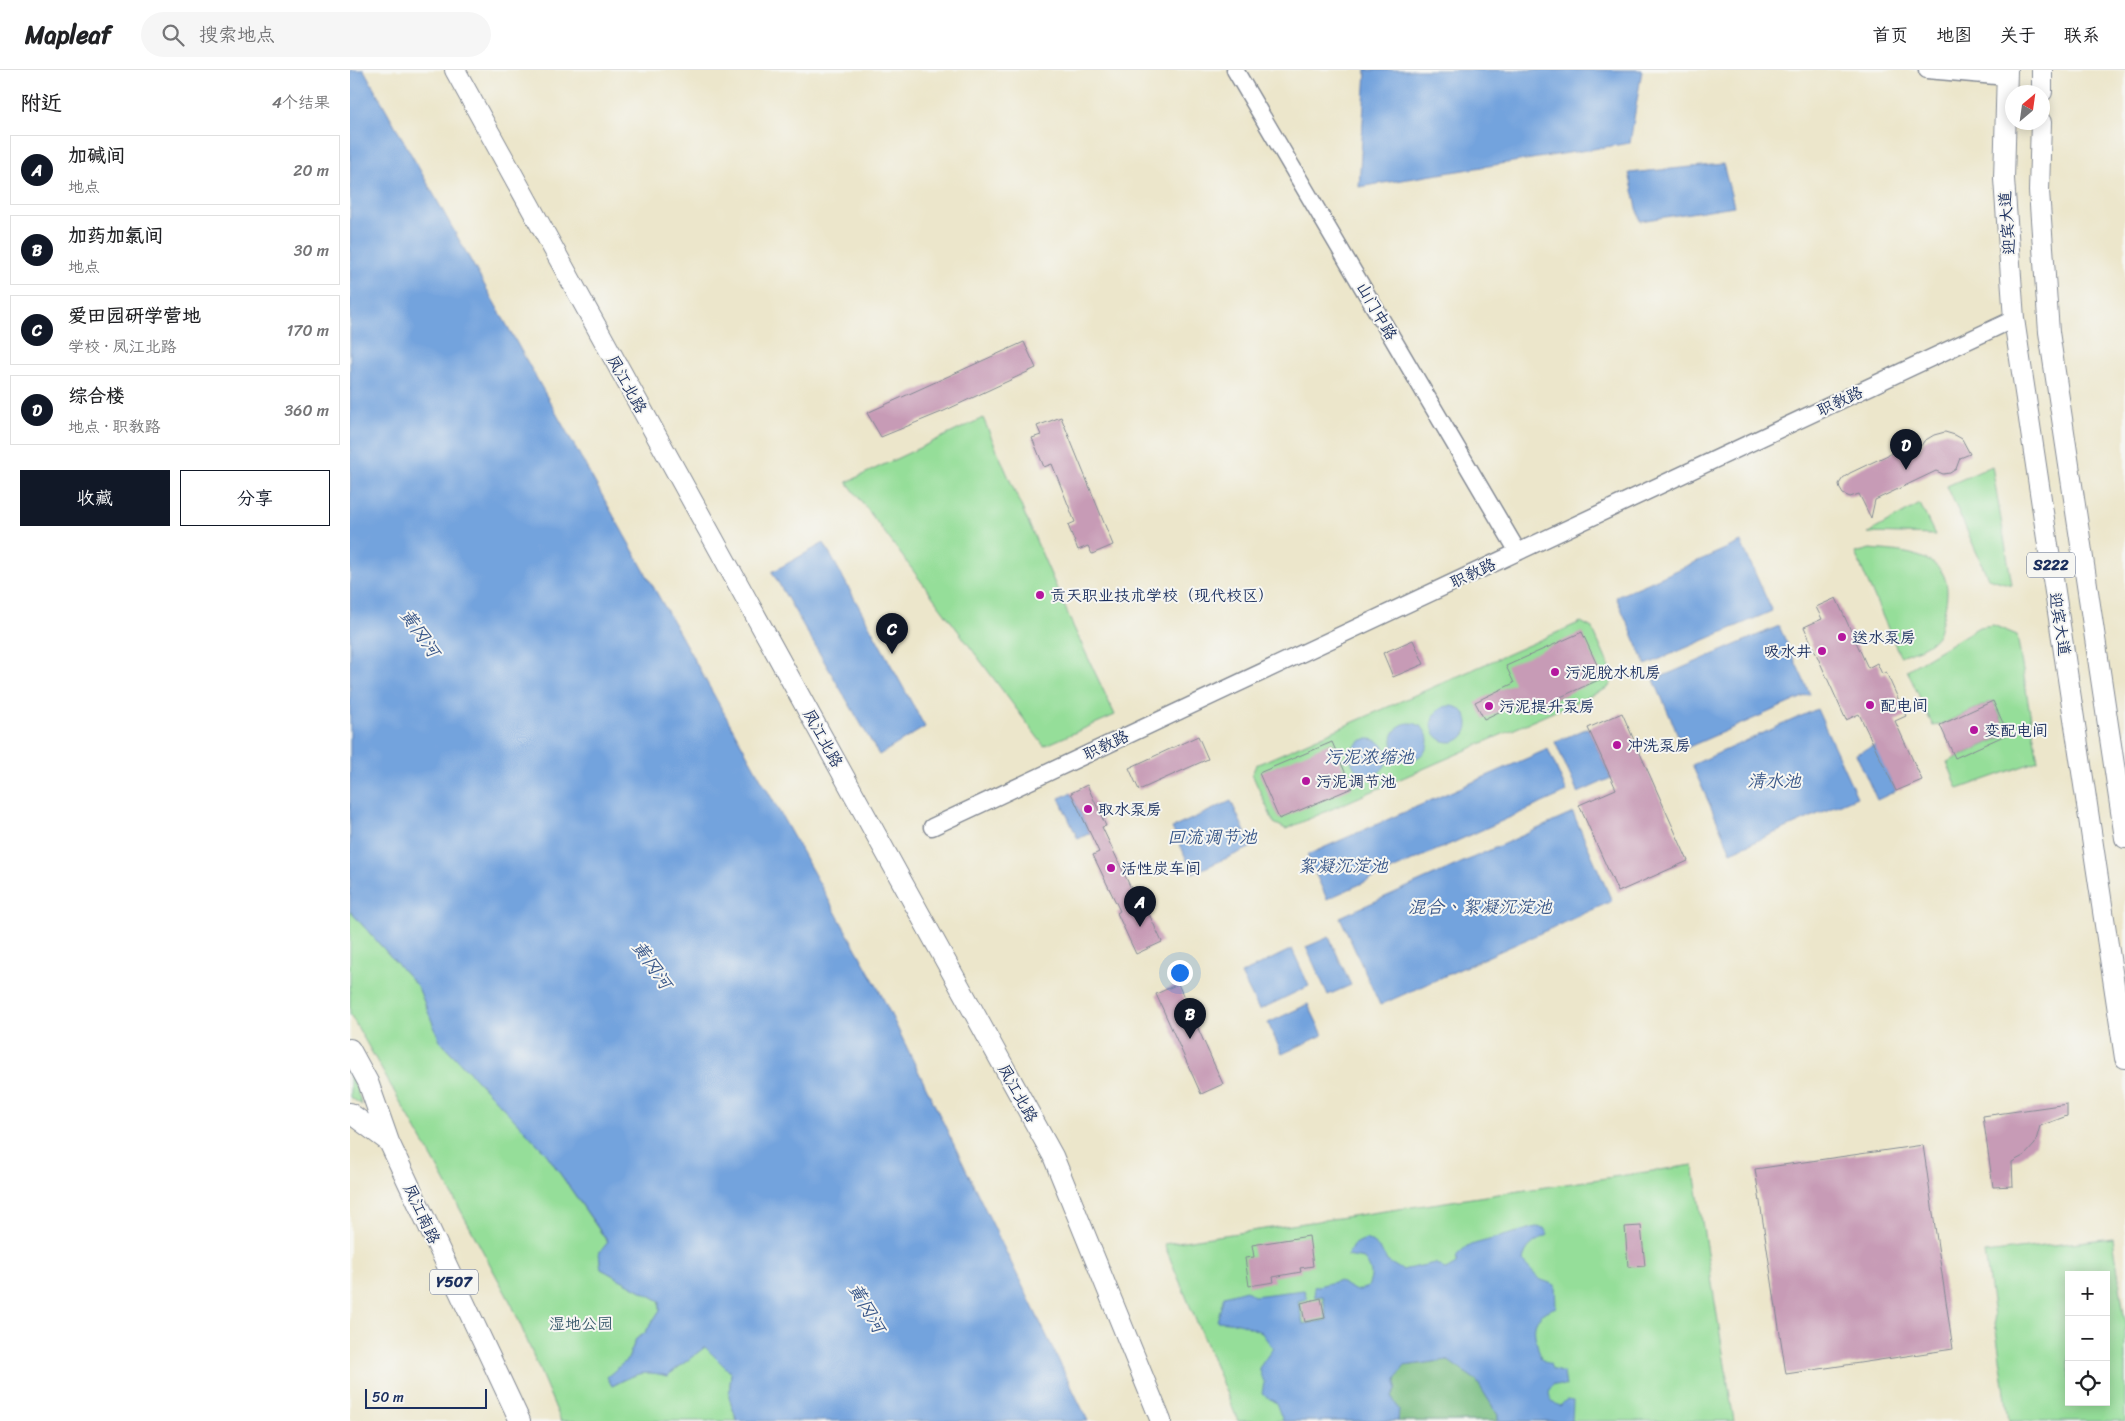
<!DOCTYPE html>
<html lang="zh">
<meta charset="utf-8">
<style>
:root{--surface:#fff;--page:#f6f6f6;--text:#202124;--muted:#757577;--line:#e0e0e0;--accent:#111827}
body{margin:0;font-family:Sriracha,"LXGW WenKai TC",sans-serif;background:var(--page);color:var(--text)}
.controls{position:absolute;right:15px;bottom:15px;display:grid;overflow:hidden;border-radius:0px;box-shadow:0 2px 12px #0003}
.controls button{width:45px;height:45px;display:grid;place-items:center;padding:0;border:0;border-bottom:1px solid var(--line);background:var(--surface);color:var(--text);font:25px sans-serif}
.compass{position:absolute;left:1655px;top:15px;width:45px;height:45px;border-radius:50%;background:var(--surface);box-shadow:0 2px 12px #0003;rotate:29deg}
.scale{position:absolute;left:15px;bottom:12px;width:122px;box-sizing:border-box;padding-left:5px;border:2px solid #1b2f5e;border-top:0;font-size:14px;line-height:18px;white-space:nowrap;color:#1b2f5e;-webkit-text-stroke:4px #f6f6f2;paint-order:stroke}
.you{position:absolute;left:829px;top:902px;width:18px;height:18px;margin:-12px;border:4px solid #fff;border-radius:50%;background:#1a73e8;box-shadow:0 0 0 8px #1a73e833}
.badge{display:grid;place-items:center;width:32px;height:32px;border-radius:50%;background:var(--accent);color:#fff;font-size:16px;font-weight:700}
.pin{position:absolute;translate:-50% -41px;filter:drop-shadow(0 1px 2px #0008)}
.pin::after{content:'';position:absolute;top:26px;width:18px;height:15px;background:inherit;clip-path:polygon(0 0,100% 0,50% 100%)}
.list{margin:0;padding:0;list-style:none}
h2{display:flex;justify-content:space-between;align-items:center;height:65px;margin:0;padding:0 20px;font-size:21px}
h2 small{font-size:16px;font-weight:400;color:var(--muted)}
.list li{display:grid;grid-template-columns:32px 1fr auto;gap:15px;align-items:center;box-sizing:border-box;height:70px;margin:0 10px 10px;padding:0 10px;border:1px solid var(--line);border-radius:0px}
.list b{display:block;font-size:19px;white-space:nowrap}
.list p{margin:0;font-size:16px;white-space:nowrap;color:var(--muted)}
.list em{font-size:16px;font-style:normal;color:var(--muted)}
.actions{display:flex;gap:10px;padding:15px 20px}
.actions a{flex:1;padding:11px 0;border:1px solid var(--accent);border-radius:0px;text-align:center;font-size:18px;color:var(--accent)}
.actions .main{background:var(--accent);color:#fff}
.icon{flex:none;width:28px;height:28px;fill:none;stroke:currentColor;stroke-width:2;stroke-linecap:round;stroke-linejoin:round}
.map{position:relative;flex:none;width:1775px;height:1351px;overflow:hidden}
header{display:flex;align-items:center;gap:30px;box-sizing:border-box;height:70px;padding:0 25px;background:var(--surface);border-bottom:1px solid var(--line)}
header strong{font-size:24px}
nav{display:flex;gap:28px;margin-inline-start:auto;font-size:18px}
.search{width:350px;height:45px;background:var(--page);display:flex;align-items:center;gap:12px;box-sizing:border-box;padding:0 18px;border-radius:28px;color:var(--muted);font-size:19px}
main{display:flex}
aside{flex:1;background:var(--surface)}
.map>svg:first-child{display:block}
.green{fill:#95de99;stroke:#58867c;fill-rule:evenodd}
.forest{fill:#78bd81;stroke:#4a7670}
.water{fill:#73a3dd;stroke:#47699e}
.building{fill:#c79bb6}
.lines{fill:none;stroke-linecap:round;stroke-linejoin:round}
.minor-casing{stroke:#848a94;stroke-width:19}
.major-casing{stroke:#848a94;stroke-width:22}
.minor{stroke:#fff;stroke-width:16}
.major{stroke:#fff;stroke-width:20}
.poi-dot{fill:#b5179e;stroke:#f6f6f2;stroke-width:2}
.labels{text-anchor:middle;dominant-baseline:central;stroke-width:4;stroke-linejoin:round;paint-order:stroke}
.shield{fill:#f6f6f2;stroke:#5d6b8a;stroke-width:1}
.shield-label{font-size:15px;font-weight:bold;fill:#1b2f5e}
.street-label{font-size:16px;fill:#1b2f5e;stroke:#f6f6f2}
.poi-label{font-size:16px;fill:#1b2f5e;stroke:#f6f6f2;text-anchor:start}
.park-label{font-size:16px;fill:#3a5b6d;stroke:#f6f6f2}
.water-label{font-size:18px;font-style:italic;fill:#3a588a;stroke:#f6f6f2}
</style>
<header>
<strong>Mapleaf</strong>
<div class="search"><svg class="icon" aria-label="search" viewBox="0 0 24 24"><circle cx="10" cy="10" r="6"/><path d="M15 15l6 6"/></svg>搜索地点</div>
<nav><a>首页</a><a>地图</a><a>关于</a><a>联系</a></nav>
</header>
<main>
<aside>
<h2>附近<small>4个结果</small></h2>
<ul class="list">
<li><span class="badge">A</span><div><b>加碱间</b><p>地点</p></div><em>20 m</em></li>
<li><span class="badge">B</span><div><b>加药加氯间</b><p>地点</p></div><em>30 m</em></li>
<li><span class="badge">C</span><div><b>爱田园研学营地</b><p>学校 · 凤江北路</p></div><em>170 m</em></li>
<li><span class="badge">D</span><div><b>综合楼</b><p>地点 · 职教路</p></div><em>360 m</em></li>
</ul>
<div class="actions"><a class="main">收藏</a><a>分享</a></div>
</aside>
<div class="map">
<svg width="1775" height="1351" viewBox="0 0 1775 1351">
<rect width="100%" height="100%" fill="#f6f6f2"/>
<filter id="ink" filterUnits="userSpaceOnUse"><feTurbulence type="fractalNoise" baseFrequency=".02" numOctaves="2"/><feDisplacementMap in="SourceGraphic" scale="10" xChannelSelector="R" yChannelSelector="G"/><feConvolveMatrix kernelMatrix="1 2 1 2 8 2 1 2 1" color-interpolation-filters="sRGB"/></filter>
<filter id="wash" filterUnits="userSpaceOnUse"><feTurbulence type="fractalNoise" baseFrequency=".0096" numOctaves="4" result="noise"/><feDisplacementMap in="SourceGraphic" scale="20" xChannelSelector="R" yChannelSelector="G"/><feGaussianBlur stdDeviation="1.12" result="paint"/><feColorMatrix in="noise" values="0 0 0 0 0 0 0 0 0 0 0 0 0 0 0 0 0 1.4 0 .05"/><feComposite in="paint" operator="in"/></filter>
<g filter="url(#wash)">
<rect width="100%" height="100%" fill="#ece6cb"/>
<path class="green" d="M633,348l91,210 41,87 -71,31 -197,-264z
M1642,396l20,119 -24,-7 -41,-92z
M1570,434l15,31 -67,-2z
M1520,479c21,2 45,2 64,15 19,14 13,37 8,57 -2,5 -2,11 -5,15 -9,12 -24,15 -37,20l-45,-103z
M1231,552l11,6 22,49 -6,11 -322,141 -12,-6 -22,-49 4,-9z
M1643,555l24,10 21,126 -80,28 -11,-27 61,-28 -15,-33 -53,24 -7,1 -26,-56 72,-43z
M0,841l68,76 22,54 105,111 63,91 -9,10 2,16 59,32v9l-15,23 -9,6 -8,20 -20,18 4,9c22,-10 29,-18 55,-10l38,-29 26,26 -2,24 8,24h-176l-49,-116 -77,-142 -85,-149z
M0,1000l12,35 -12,-8z
M1343,1095l41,256h-496l-74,-177z
M1763,1168l12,84v99h-116l-24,-168zM1719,1205h37v127h-37z"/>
<path class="forest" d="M1097,1290l29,20 22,35v6h-100l-6,-24 4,-7v-10l8,-14z"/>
<path class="water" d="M0,0h14l514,918 210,433h-351l-8,-24 2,-24 -26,-26 -38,29c-24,-7 -34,-1 -55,10l-5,-9 21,-18 8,-20 9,-6 15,-23v-9l-59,-32 -2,-16 9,-11 -63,-90 -105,-111 -22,-54 -68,-76z
M1016,0h276l-12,73 -271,44z
M1373,94l11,42 -94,15 -11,-48z
M1391,472l31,69 -126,54 -30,-68z
M474,473l101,184 -46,28 -107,-183z
M1429,556l31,68 -126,55 -30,-69z
M1082 654a18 18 0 1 1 36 0a18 18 0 1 1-36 0Z
M1467,639l40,88 -126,55 -39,-87z
M1042 671a18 18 0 1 1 36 0a18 18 0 1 1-36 0Z
M1238,658l23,50 -33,15 -23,-51z
M1001 687a18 18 0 1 1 36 0a18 18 0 1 1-36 0Z
M1525,675l21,46 -19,9 -21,-46z
M1198,679l19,43 -240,107 -20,-44z
M721,723l19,40 -12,6 -19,-41z
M881,731l21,46 -59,26 -21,-45z
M1223,743l39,88 -232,104 -40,-88z
M979,867l22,48 -23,10 -22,-48z
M942,879l17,37 -50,24 -18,-36z
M958,934l15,31 -41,19 -14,-31z
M1186,1157l8,1 4,7c-13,6 -24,12 -25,27l16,17 16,6 1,22c-31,12 -21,27 -15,52l9,5 2,5 12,4 2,13 -13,-2c-7,9 -4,17 7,22l6,-6 7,1 -1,20h-74v-6l-22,-35 -29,-20 -43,6 -8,14v10l-4,7 7,13 -1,11h-115l-7,-18 -14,-9 2,-12 -5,-14 14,-20 -12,-16 -22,-9 -22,-2 7,-25 22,-6 8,6 50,-6 3,9 -9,2 5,23 24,-4 -4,-24 -8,1 -1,-10 24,-6 18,10 12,-4c5,-12 4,-18 -4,-28l-17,-3 7,-12 12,-5c11,6 16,11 21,22l15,9 33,-7 11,7 10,-6 1,-9 10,-9z"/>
<g id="blocks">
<path class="building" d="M674,272l12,26 -92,43 -63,26 -14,-24z
M711,347l52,128 -21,9 -4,-8 -10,4 -10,-25 7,-3 -23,-58 -8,3 -12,-29 9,-3 -4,-9z
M1595,362l10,3 7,4 8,15 -10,4 -4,11 -6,4 -7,1 -7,-3 -61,29 -4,18 -12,-24 -9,3 -7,-3 -3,-5 -1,-5 4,-6 7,-5 61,-29 8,5 5,-8 10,-6z
M1486,528l32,70 9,-5 5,11 4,-2 20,44 -11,5 27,59 -26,11 -37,-77 -13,6 -42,-93 18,-8 -6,-12z
M1232,562l21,46 -76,34 -5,-11 -38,18 -9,-17 39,-19 -8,-17z
M1063,570l11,24 -31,13 -10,-24z
M1643,631l15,33 -53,24 -15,-33z
M1272,643l66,148 -70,31 -39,-87 37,-16 -28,-61z
M848,666l10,23 -69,31 -10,-22z
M982,672l20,46 -73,31 -20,-46z
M737,715l19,41 -4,1 36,76 5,-2 19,41 -26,12 -19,-41 3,-2 -27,-56 6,-3 -28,-59z
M828,914l45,100 -22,10 -45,-100z
M1717,1034v12l-27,10 -5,18 -10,11 -13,7 1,24 -20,1 -10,-71z
M1573,1075l30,204 -167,25 -31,-205z
M1291,1156l4,40 -17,1 -3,-40z
M959,1166l4,30 -13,2 1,4 -28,5 1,5 -25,4 -4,-28 9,-1 -2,-12z
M971,1228l4,20 -20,4 -4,-19z"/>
</g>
</g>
<g filter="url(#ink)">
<use href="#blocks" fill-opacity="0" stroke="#848a94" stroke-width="1"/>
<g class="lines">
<g class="minor-casing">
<path id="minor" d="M885,0l283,482
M1577,0l80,7
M582,757l1082,-508"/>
</g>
<g class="major-casing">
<path id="major" d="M105,0l598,1086 108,265
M1657,0l-3,109 10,140 111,739
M1692,22v-22
M1691,52l-2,69 10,141 76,506
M0,979l18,33 21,60 131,279
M0,1043l39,29"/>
</g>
<use href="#minor" class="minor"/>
<use href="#major" class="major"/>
</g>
</g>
<g class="poi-dot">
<circle cx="690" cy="525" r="5"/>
<circle cx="1492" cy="567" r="5"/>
<circle cx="1472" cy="581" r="5"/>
<circle cx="1205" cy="602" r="5"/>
<circle cx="1520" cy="635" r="5"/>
<circle cx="1139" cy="636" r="5"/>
<circle cx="1624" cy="660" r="5"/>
<circle cx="1267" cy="675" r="5"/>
<circle cx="956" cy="711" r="5"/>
<circle cx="738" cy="739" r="5"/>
<circle cx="761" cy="798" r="5"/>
</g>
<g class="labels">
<g class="shield">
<rect x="1677" y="482.5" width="48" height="25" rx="4"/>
<rect x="80" y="1199.5" width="48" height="25" rx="4"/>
</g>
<g class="shield-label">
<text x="1701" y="495">S222</text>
<text x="104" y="1212">Y507</text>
</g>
<g class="street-label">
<text transform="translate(1657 153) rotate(-94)">迎宾大道</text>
<text transform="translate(1027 241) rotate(60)">山门中路</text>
<text transform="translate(277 314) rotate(61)">凤江北路</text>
<text transform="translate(1490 331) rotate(-25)">职教路</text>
<text transform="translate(1123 503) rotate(-25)">职教路</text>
<text transform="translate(1710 554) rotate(81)">迎宾大道</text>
<text transform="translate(473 668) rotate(61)">凤江北路</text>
<text transform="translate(756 675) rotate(-25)">职教路</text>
<text transform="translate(668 1023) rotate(61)">凤江北路</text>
<text transform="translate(72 1144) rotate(65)">凤江南路</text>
</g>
<g class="poi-label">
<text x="700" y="525">贡天职业技术学校（现代校区）</text>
<text x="1502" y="567">送水泵房</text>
<text x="1462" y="581" text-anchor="end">吸水井</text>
<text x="1215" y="602">污泥脱水机房</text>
<text x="1530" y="635">配电间</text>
<text x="1149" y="636">污泥提升泵房</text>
<text x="1634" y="660">变配电间</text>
<text x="1277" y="675">冲洗泵房</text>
<text x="966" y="711">污泥调节池</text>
<text x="748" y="739">取水泵房</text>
<text x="771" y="798">活性炭车间</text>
</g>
<g class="park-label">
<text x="231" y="1253">湿地公园</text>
</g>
<g class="water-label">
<text transform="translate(70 563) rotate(55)">黄冈河</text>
<text x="1019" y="687">污泥浓缩池</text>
<text x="1424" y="711">清水池</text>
<text x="862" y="767">回流调节池</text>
<text x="993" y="796">絮凝沉淀池</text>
<text x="1130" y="837">混合、絮凝沉淀池</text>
<text transform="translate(302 895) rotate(55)">黄冈河</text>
<text transform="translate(517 1238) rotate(60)">黄冈河</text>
</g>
</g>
</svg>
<div class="controls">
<button>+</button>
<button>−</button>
<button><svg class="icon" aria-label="locate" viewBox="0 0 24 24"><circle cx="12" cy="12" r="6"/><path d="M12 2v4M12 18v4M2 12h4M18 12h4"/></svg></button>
</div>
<svg class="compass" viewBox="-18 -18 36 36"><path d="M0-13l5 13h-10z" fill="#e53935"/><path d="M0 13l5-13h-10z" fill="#757577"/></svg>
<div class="scale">50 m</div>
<div class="you"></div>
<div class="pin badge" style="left:790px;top:857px">A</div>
<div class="pin badge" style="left:840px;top:969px">B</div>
<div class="pin badge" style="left:542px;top:584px">C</div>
<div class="pin badge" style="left:1556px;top:400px">D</div>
</div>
</main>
